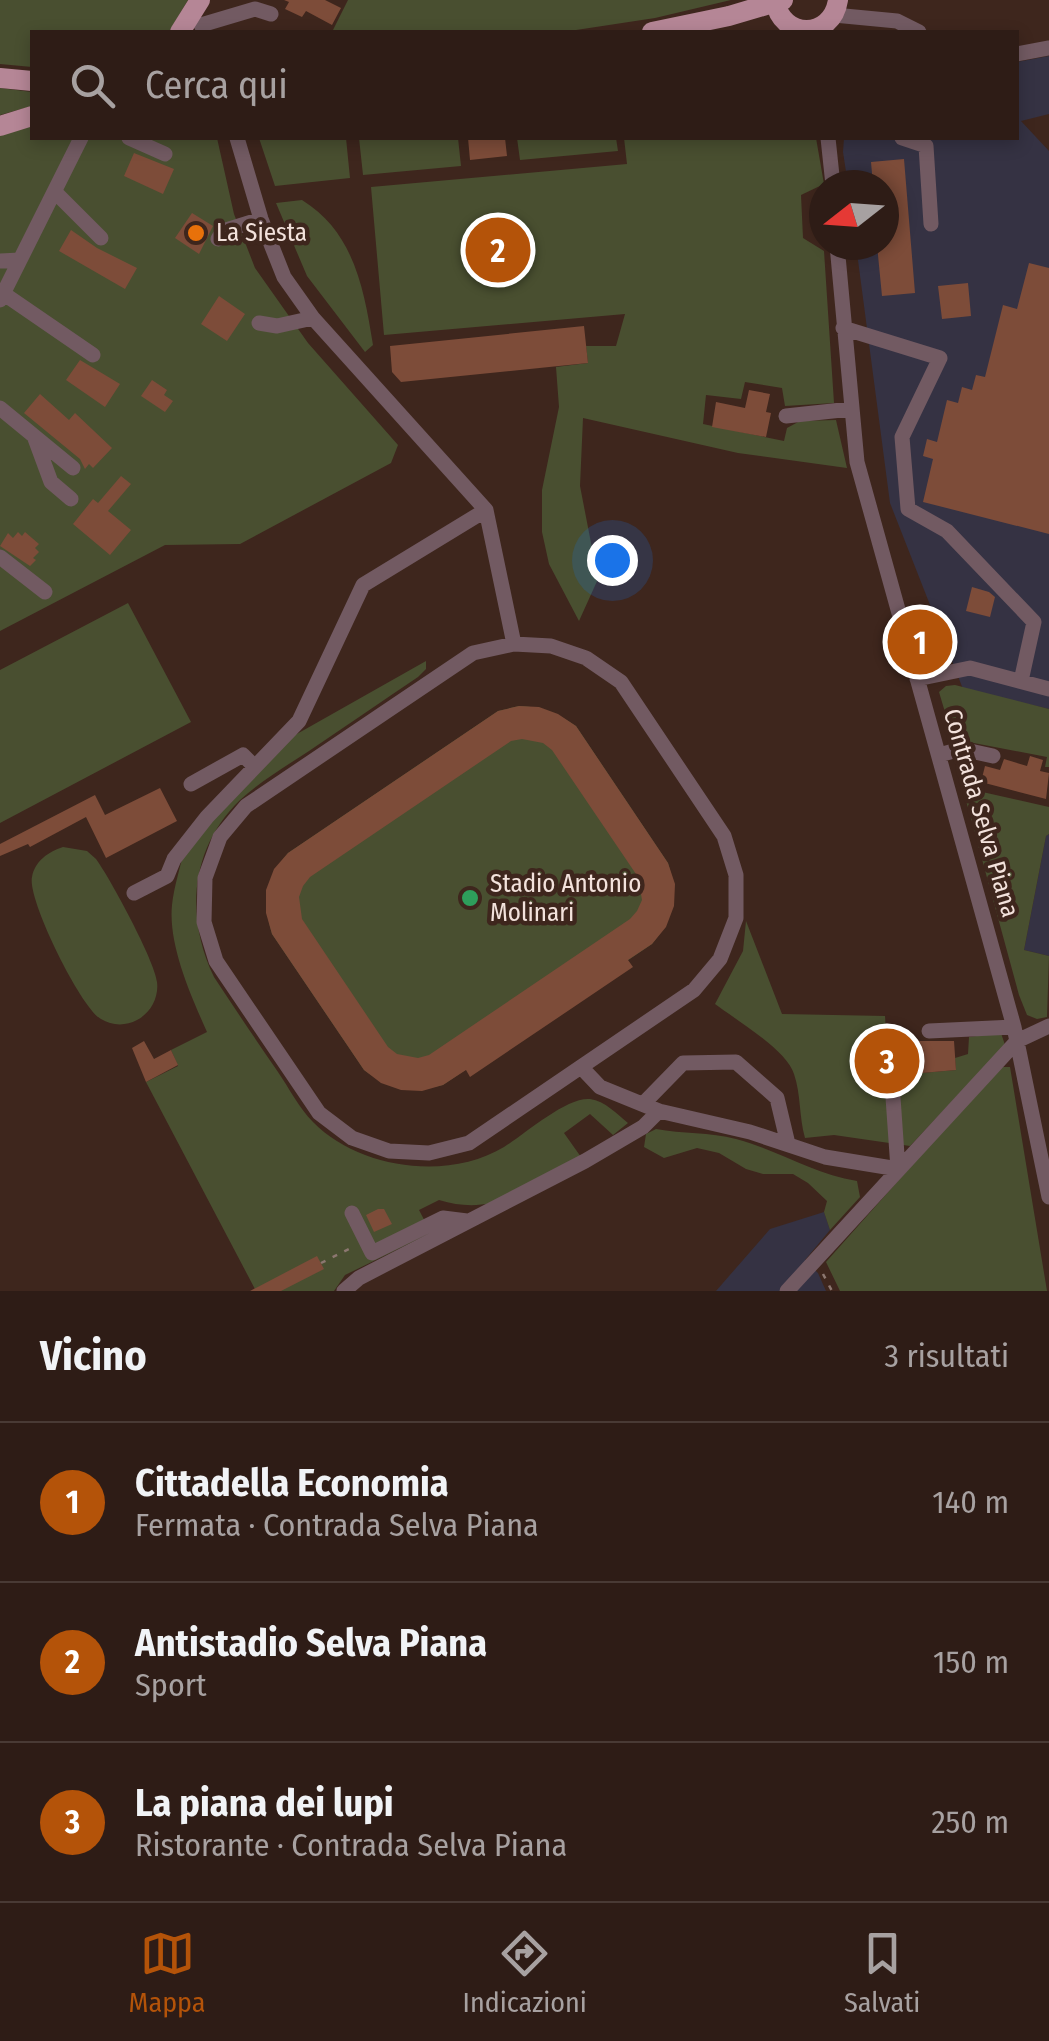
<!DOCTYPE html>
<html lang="it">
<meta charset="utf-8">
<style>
:root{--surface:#2e1c16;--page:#36251f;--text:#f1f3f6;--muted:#a7a1a1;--line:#493a35;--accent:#b45309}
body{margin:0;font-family:"Fira Sans Condensed",sans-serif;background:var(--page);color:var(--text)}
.compass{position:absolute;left:809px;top:170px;width:90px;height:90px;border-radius:50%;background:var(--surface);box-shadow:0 5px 15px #0003;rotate:253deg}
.you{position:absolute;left:612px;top:560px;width:35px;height:35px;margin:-25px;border:8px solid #fff;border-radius:50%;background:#1a73e8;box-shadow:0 0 0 15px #1a73e833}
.badge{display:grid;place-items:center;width:65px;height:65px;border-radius:50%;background:var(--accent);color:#fff;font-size:32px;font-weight:700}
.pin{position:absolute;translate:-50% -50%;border:5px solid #fff;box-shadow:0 2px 10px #0006}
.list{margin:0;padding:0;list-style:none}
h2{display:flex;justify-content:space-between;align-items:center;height:130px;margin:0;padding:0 40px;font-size:42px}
h2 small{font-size:32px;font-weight:400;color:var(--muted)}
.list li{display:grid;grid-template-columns:65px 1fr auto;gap:30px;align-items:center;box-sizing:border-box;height:160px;padding:0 40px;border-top:2px solid var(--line)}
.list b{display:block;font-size:38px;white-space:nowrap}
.list p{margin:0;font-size:32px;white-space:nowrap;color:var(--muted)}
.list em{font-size:32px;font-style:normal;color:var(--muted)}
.icon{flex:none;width:55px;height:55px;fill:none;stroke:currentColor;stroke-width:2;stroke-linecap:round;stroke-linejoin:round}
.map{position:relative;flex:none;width:1049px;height:1291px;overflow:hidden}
.search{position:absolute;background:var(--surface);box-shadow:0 5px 15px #0003;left:30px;right:30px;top:30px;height:110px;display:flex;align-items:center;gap:25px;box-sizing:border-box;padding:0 35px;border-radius:0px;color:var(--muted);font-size:38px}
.sheet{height:610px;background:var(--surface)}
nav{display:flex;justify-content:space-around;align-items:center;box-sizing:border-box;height:140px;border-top:2px solid var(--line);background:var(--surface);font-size:28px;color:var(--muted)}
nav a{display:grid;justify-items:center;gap:5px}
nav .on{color:var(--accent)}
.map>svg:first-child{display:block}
.industrial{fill:#353243}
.green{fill:#494f30}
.building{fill:#7d4c39;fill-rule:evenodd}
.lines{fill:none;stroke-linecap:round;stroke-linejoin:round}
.path{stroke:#8c7770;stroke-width:2.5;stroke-dasharray:5 8;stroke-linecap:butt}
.minor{stroke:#725a62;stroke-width:15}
.major{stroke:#b58696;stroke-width:20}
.major-bridge{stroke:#b58696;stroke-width:20}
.food-dot{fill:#e8710a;stroke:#3e261d;stroke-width:4}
.leisure-dot{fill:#2e9e5b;stroke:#3e261d;stroke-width:4}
.labels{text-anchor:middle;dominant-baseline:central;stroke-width:9;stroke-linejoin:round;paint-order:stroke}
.poi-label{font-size:25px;fill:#f3e2dc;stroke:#3e261d;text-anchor:start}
.street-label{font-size:25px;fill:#f3e2dc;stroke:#3e261d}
</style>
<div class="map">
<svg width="1049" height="1291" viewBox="0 0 1049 1291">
<rect width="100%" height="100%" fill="#3e261d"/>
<path class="industrial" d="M1049,56v58l-28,7 28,30v558l-86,-20 -73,-186 -34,-258h28v-60h-36l-5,-33 1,-14h172l1,-76z
M1049,834v122l-25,-6 22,-114z
M824,1212l6,18 -25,30 13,13 8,18h-110l54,-62z"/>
<path class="green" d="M0,0h188l-19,32h-137v35l-32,-3z
M348,0h383l-76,18 -92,14h-231z
M0,88l32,4v14l-32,9z
M32,125v13h185l17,76 21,54 53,75 90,102 -7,18 -151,81 -75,1 -165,86v-496z
M259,138h87l4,40 -75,8z
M359,138h99l3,28 -98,9z
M517,138h99l2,13 -98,9z
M624,138h192l8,46 -23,11 2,43 21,13 10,152 -49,3 -3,-18 -37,-6 -4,17 -35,-4 -3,29 81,17 3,-13 13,-7 36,-1 11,48 -109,-15 -155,-35 -3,68 18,93 -19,42 -30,-57 -7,-32v-42l17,-83 -3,-40 32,-4 -2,-17h30l9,-32 -241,21 -13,-148 256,-23z
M302,200c52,32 62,89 71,145l-8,7 -58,-76 -31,-73z
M128,603l63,119 -191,101v-153z
M426,661v8l-8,8c-36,24 -72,49 -109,74 -23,15 -48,30 -69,49 -50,48 -55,117 -26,177 21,32 42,63 64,95 11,16 21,36 35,50 46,47 135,59 191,25 21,-13 62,-50 86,-48 15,2 27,15 38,24l-15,12 -23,-21 -26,19 17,24c-48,28 -84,61 -142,43l-20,10 12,23 -86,42 -11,16h-78l-110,-209 32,-16 -7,-16 36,-18c-16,-36 -39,-87 -35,-127 2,-18 8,-37 12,-54l104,-112z
M955,685l94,24v58h-4l2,-10 -94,-18 -14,-47 7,-6z
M519,706c23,1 38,7 57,20l92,137c10,32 6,55 -16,81l-209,141c-29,8 -55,3 -79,-15l-92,-136c-10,-33 -6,-55 16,-81l210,-142z
M966,758l9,1 -5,13 8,19 71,16v27l-3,2 -22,114 25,6 -2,61 -10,2 -10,-4 -8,-20 -63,-231z
M63,847l24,4 9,8c14,19 59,102 61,123 2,15 -6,31 -20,38 -11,6 -25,6 -36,-1 -20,-11 -74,-120 -69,-142 3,-16 16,-25 31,-30z
M746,921l36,93 103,2 1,16 -16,2 5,43 81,-7 -1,-12 13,-4 1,-17 32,-4 4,12 -95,101 -76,-11 -29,3c-6,-21 -4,-44 -11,-64 -7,-24 -58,-54 -79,-70l28,-53z
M1003,1067h7l37,224h-207l-14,-29 168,-189z
M656,1129c26,5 54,3 80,10 42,11 78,35 121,42l3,16 -30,33 -6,-18 3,-11 -19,-18 -15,-9h-30l-17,-5 -27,-16 -22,-5 -33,10 -20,-11 2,-13z"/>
<path class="building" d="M284,0h41l16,8 -9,17 -26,-14 -4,6 -17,-8 4,-7z
M468,138h37l2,18 -37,4z
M134,153l40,16 -11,25 -39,-18z
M904,159l11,134 -33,3 -5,-51h7v-60h-11l-2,-23z
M192,213l21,13 -14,28 -24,-16z
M71,230l26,18 40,20 -12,21 -66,-38z
M1029,263l20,5v266l-126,-32 10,-43 -10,-3 4,-17 10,3 10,-42 11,3 4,-16 10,3 4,-15 9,2 18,-72 14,4z
M968,283l3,33 -29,3 -4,-33z
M219,296l26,18 -18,27 -26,-17z
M584,326l4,37 -187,19 -9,-10 -2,-26z
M80,360l40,24 -15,23 -39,-27z
M152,380l15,10 -3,5 9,6 -8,11 -24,-16z
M749,390l21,4 -4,18 5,1 -5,24 -54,-10 4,-25 29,6z
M40,394l29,26 6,-7 37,35 -19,20 -4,-4 -4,5 -5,-10 -56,-46z
M121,476l10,8 -23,27 23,19 -21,25 -37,-31 20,-25 5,4z
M18,532l4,4 3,-4 14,12 -4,4 4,4 -6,6 3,2 -6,6 -30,-20 8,-13 5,5z
M972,587l17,5 6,5 -5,20 -24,-6z
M519,706l20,1 19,7 18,12 92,137 7,21 -1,22 -8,21 -14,17 -24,16 5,7 -163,110 -4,-7 -23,15 -21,6 -21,-1 -20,-7 -17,-13 -92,-136 -6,-21v-23l8,-21 14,-16 210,-142zM522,739l21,4 9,7 86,127 4,23 -5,11 -7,8 -201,136 -11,3 -21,-4 -9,-7 -86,-128 -3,-22 4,-11 7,-9 201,-136z
M1030,756l13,4 -3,11 9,2 -3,26 -65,-17 4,-16 15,4 4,-11 23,7z
M160,788l17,33 -71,37 -20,-41 -56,30 -2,-3 -28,12v-12l95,-49 10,20z
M895,1038v3h59l2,29 -57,5 -9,-3 -15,5 -4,-37z
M144,1041l10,18 17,-9 7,15 -32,17 -14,-34z
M378,1209h6l8,15 -18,8 -8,-17z
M317,1256l7,13 -43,22h-31z"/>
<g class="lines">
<path class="path" d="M321,1263l30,-15
M823,1274l9,17"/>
<path class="minor" d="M834,15l63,6 22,11
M201,25l54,-16 16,5
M1016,54l33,-6
M129,138l36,16
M237,138l24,81 23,58 29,41 173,192 28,134
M828,138l5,47
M902,138l24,8 5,78
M55,192l46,46
M218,239l5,-8 38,-12
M837,245l20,217 157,565 35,170
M0,261l20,-1
M4,294l89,61
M0,300l81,-162
M259,323l18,3 36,-8
M843,328l97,30 -38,79 6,72 39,22 87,91 -13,59
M0,408l73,60
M786,416l65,-7
M34,436l17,46 20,17
M0,557l45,35
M514,644l37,2 35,12 35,24 103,154 12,39v43l-16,41 -26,31 -225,153 -40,10 -40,-2 -37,-13 -33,-25 -103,-152 -12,-39 1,-44 15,-41 26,-31 227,-153z
M917,679l53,-11 79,21
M939,755l22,-6 32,7
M191,784l52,-29 11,11
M134,893l33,-17 7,-17 33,-42 92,-96 64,-136 123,-75
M929,1031l85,-4
M581,1067l19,20 59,24 91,21 75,25 73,12 -6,-86
M643,1104l40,-41 53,-1 41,36 11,46
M352,1213l20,40 71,-35 24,3
M344,1291l15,-13 226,-117 58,-34 16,-16
M787,1291l230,-250 32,-15"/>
<path class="major" d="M775,0c6,40 57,40 63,0
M180,32l20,-32
M0,78l32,3
M0,126l32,-10"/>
<path class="major-bridge" d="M652,32l77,-16 54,-16"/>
</g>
<circle class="food-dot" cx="196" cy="233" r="10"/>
<circle class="leisure-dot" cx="470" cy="898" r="10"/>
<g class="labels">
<g class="poi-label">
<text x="216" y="233">La Siesta</text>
<text x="490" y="884">Stadio Antonio<tspan x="490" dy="29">Molinari</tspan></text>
</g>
<g class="street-label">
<text transform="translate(981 813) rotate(74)">Contrada Selva Piana</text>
</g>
</g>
</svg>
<svg class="compass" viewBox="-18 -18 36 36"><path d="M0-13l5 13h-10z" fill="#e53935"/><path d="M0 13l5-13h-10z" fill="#a7a1a1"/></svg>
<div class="you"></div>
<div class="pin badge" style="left:920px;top:642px">1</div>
<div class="pin badge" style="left:498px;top:250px">2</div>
<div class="pin badge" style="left:887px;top:1061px">3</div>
<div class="search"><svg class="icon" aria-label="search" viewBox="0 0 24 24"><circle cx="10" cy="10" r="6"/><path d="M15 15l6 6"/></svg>Cerca qui</div>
</div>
<section class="sheet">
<h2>Vicino<small>3 risultati</small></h2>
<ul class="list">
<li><span class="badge">1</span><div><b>Cittadella Economia</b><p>Fermata · Contrada Selva Piana</p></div><em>140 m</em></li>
<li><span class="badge">2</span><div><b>Antistadio Selva Piana</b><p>Sport</p></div><em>150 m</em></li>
<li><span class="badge">3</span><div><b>La piana dei lupi</b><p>Ristorante · Contrada Selva Piana</p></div><em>250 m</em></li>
</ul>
</section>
<nav>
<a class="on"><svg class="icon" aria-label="map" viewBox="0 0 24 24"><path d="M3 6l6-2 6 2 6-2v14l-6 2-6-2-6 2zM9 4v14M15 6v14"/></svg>Mappa</a>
<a><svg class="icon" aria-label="directions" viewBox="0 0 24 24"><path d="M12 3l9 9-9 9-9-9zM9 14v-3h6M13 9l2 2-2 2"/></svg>Indicazioni</a>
<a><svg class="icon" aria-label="saved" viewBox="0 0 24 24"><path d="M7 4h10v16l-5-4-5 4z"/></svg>Salvati</a>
</nav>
